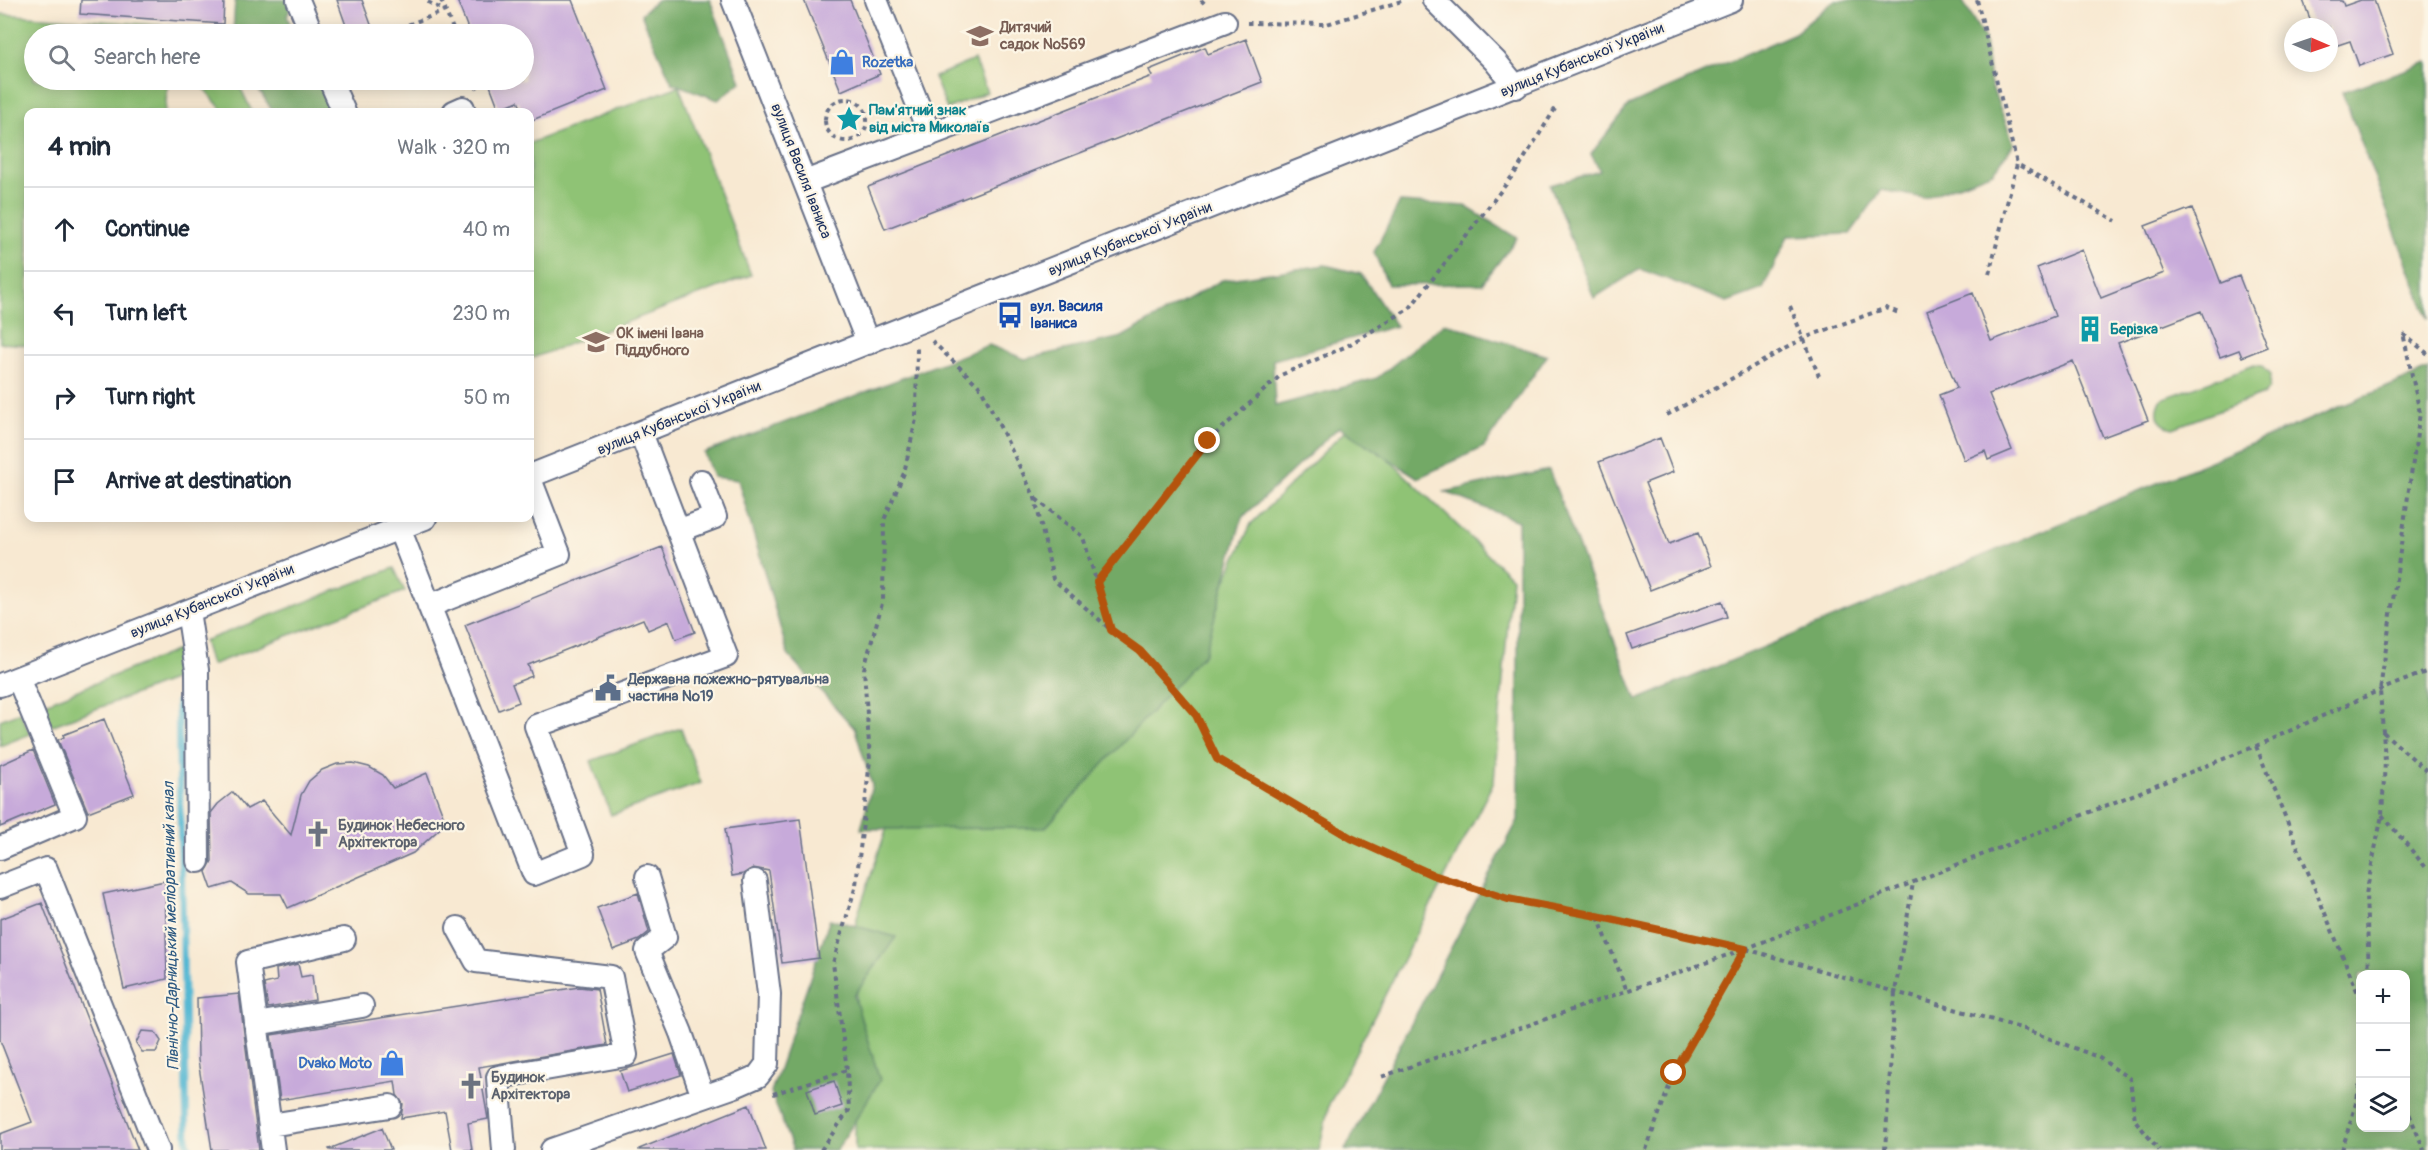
<!DOCTYPE html>
<meta charset="utf-8">
<style>
:root{--surface:#fff;--page:#f2f2f3;--text:#1f2937;--muted:#747a83;--line:#e0e1e3}
body{margin:0;font-family:Pangolin,sans-serif;background:var(--page);color:var(--text)}
.controls{position:absolute;right:18px;bottom:18px;display:grid;overflow:hidden;border-radius:12px;box-shadow:0 3px 15px #0003}
.controls button{width:54px;height:54px;display:grid;place-items:center;padding:0;border:0;border-bottom:2px solid var(--line);background:var(--surface);color:var(--text);font:30px sans-serif}
.compass{position:absolute;left:2284px;top:18px;width:54px;height:54px;border-radius:50%;background:var(--surface);box-shadow:0 3px 15px #0003;rotate:92deg}
.stop{position:absolute;width:18px;height:18px;margin:-14px;border:4px solid #b45309;border-radius:50%;background:#fff}
.stop.end{background:#b45309;border-color:#fff;box-shadow:0 2px 6px #0008}
.list{margin:0;padding:0;list-style:none}
h2{display:flex;justify-content:space-between;align-items:center;height:78px;margin:0;padding:0 24px;font-size:26px}
h2 small{font-size:20px;font-weight:400;color:var(--muted)}
.list li{display:grid;grid-template-columns:39px 1fr auto;gap:18px;align-items:center;box-sizing:border-box;height:84px;padding:0 24px;border-top:2px solid var(--line)}
.list b{display:block;font-size:22px;white-space:nowrap}
.list em{font-size:20px;font-style:normal;color:var(--muted)}
.icon{flex:none;width:33px;height:33px;fill:none;stroke:currentColor;stroke-width:2;stroke-linecap:round;stroke-linejoin:round}
.map{position:relative;flex:none;width:2428px;height:1150px;overflow:hidden}
.search{position:absolute;background:var(--surface);box-shadow:0 3px 15px #0003;left:24px;top:24px;width:510px;height:66px;display:flex;align-items:center;gap:15px;box-sizing:border-box;padding:0 21px;border-radius:33px;color:var(--muted);font-size:22px}
.panel{position:absolute;background:var(--surface);box-shadow:0 3px 15px #0003;left:24px;top:108px;width:510px;height:414px;border-radius:12px}
.map>svg:first-child{display:block}
.green{fill:#8fc374;stroke:#557969;stroke-width:1.5}
.forest{fill:#73a966;stroke:#476c62;stroke-width:1.5;fill-rule:evenodd}
.lines{fill:none;stroke-linecap:round;stroke-linejoin:round}
.stream{stroke:#54b8d3;stroke-width:7}
.building{fill:#c7aada}
.minor-casing{stroke:#687087;stroke-width:26}
.path{stroke:#687087;stroke-width:4;stroke-dasharray:4.5 4.5;stroke-linecap:butt}
.minor{stroke:#fff;stroke-width:22}
.route{stroke:#b45309;stroke-width:8}
.labels{text-anchor:middle;dominant-baseline:central;stroke-width:4.5;stroke-linejoin:round;paint-order:stroke}
.education-label{font-size:15px;font-weight:bold;fill:#785e54;stroke:#fcf5e5;text-anchor:start}
.street-label{font-size:15px;fill:#1b2f5e;stroke:#fcf5e5}
.shop-label{font-size:15px;font-weight:bold;fill:#366cbe;stroke:#fcf5e5;text-anchor:start}
.culture-label{font-size:15px;font-weight:bold;fill:#0d838f;stroke:#fcf5e5;text-anchor:start}
.transit-label{font-size:15px;font-weight:bold;fill:#164399;stroke:#fcf5e5;text-anchor:start}
.service-label{font-size:15px;font-weight:bold;fill:#4e5e75;stroke:#fcf5e5;text-anchor:start}
.worship-label{font-size:15px;font-weight:bold;fill:#5b616d;stroke:#fcf5e5;text-anchor:start}
.water-label{font-size:16px;font-style:italic;fill:#2c5881;stroke:#fcf5e5}
</style>
<div class="map">
<svg width="2428" height="1150" viewBox="0 0 2428 1150">
<rect width="100%" height="100%" fill="#fcf5e5"/>
<filter id="ink" filterUnits="userSpaceOnUse"><feTurbulence type="fractalNoise" baseFrequency=".0167" numOctaves="2"/><feDisplacementMap in="SourceGraphic" scale="12" xChannelSelector="R" yChannelSelector="G"/><feConvolveMatrix kernelMatrix="1 2 1 2 8 2 1 2 1" color-interpolation-filters="sRGB"/></filter>
<filter id="wash" filterUnits="userSpaceOnUse"><feTurbulence type="fractalNoise" baseFrequency=".008" numOctaves="4" result="noise"/><feDisplacementMap in="SourceGraphic" scale="24" xChannelSelector="R" yChannelSelector="G"/><feGaussianBlur stdDeviation="1.35" result="paint"/><feColorMatrix in="noise" values="0 0 0 0 0 0 0 0 0 0 0 0 0 0 0 0 0 1.4 0 .05"/><feComposite in="paint" operator="in"/></filter>
<g filter="url(#wash)">
<rect width="100%" height="100%" fill="#f8e9d2"/>
<path class="green" d="M0,14l170,12 13,8h-149v46h134l-3,32h-137v233l-28,-2z
M974,60l13,32 -40,17 -13,-32z
M191,80h42l9,11 10,21h-28l-22,-26z
M679,86l72,189 -221,84v-216z
M2254,365l7,1 9,9 -1,13 -5,6 -91,34c-16,-3 -19,-16 -11,-29z
M1352,424l160,154 -18,203 -165,324 -10,45h-464l2,-233 33,-99 302,-164 59,-130z
M394,568l11,23 -194,74 -7,-24z
M183,648l8,25 -140,53 -8,-22z
M20,712l10,22 -30,12v-26z
M681,728l20,55 -90,32 -20,-54z"/>
<path class="forest" d="M235,0h59l-7,16 8,18h-62z
M657,0h53l31,82 -23,18 -46,-17 -31,-69z
M1835,0h74l3,2 1,-2h49l23,40 5,42 24,62 -21,28 -69,26 -42,-8 -32,44 -62,2 -25,53 -36,13 -87,-33 -46,29 -44,-113 50,-14 -9,-17 37,-48 167,-73z
M2428,62v257l-86,-227z
M253,80h65l16,32h-61z
M1400,202l65,4 52,32 -35,46 -94,1 -14,-33z
M1325,265l36,9 35,52 -123,34 2,46 102,-28 68,-55 102,33 -63,91 -66,31 -79,-51 -97,91 -37,135 -160,175 -184,1 11,-44 -17,-56 -67,-74 -50,-175 -25,-3 -9,-24 285,-108 36,14 97,-22 100,-57z
M2428,370v780h-1083l173,-330v-299l-73,-29 104,-22 88,230zM2360,974h46v154h-46z
M830,919l66,18 -42,59 26,84 -43,70h-44l-22,-58z"/>
<g class="lines">
<path class="stream" d="M178,702l9,440 3,8"/>
</g>
<g id="blocks">
<path class="building" d="M81,0h143l-1,24 -143,-10z
M337,0h25l11,30 -13,4h-11z
M457,0h115l35,90 -77,31v-9h-7l-5,-11 -19,8 -11,-29h36v-46h-54z
M804,0h46l30,74 -39,17z
M2303,0h39l2,6 17,-6h13l19,54 -34,12 -9,-25 -21,7v-21h-16z
M1246,39l16,43 -377,147 -17,-42 284,-111 -3,-6 56,-23 3,7z
M2192,208l29,75 18,-7 28,71 -25,10 -3,-7 -19,7 -19,-46 -83,32 30,77 -45,17 -30,-76 -84,33 23,56 -24,10 -3,-9 -21,9 -25,-65 18,-7 -30,-77 46,-18 18,48 64,-25 -18,-48 45,-18 19,48 63,-25 -19,-47z
M1660,438l13,34 -28,11 24,61 29,-11 13,33 -61,24 -51,-128z
M662,547l33,85 -19,7 -7,-18 -21,9 -5,-11 -115,46 4,11 -20,8 7,18 -20,8 -34,-85z
M1722,601l5,16 -95,32 -5,-14z
M104,719l30,75 -46,18 -30,-72 6,-3 -1,-2z
M33,750l22,54 -55,23v-62z
M353,763l16,4 14,8 10,13 34,-15 19,50 -33,30 -125,55 -7,-14h-32l-17,-11 -20,6 -6,-17 6,-11 -1,-48 7,-9 15,-12 14,17 15,-8 29,34 10,-40 8,-14 13,-11 15,-6z
M800,819l19,139 -37,5 -13,-92 -16,-3 -10,6 -11,2 -7,-47z
M165,881l2,98 -43,10 -21,-95z
M638,893l11,39 -10,8 -26,10 -16,-42z
M42,903l96,247h-138v-16l32,-12 -32,-82v-121z
M298,964l3,13 11,-2 3,25 -47,8 -4,-24 13,-3 -1,-12z
M579,987l18,2 10,56 -128,22 9,52 -20,4 4,27h-20l-7,-39 -44,7 2,-14 -6,-9 -2,-14 -115,19 -9,-65z
M239,994l20,156h-47l-14,-90 -1,-62z
M142,1031l13,1 6,9 -5,11h-14l-6,-9z
M674,1054l7,21 -54,17 -7,-21z
M834,1081l8,25 -27,9 -8,-25z
M749,1105l17,45h-127v-1z
M382,1128l9,22h-61l-1,-1z"/>
</g>
</g>
<g filter="url(#ink)">
<use href="#blocks" fill-opacity="0" stroke="#687087" stroke-width="1.5"/>
<g class="lines">
<g class="minor-casing">
<path id="minor" d="M298,0l14,34
M733,0l135,343
M876,0l54,135
M1434,0l61,61 21,26
M330,80l14,32
M454,112l9,-4
M805,182l420,-160
M530,476l1201,-476
M399,528l135,346 49,-20 -47,-128 190,-70 -85,-223
M678,531l37,-14 -14,-36
M429,606l130,-52 -29,-75
M188,611l9,59 1,191
M0,685l425,-167
M0,848l75,-32 -57,-138
M647,877l18,60 -18,14 34,82 22,64
M0,887l46,-18 112,281
M458,928l18,33 135,16 15,78 -128,22 6,73
M256,1024l106,-18
M270,1125l120,-19
M273,1150l-25,-188 96,-23
M552,1150l183,-64 23,-10 9,-12 2,-70 -14,-113"/>
</g>
<path class="path" d="M441,0l14,34
M1201,0l6,6
M1977,0l40,164
M1247,23l80,1 78,-24
M383,34l62,-23 -21,-11
M473,80l4,9
M825 120a21 21 0 1 1 42 0a21 21 0 1 1-42 0Z
M1989,274l28,-110 99,57
M1790,306l29,70
M2403,334l25,20
M932,341l49,47 54,110 18,81 58,51 29,21 56,64 21,44 134,79 82,37 75,24 89,17 148,33 -364,128
M1667,415l137,-77 82,-30 13,5
M1036,499l47,38 28,93
M1097,582l111,-141 73,-66 66,-29 63,-38 107,-138 38,-61
M2383,732l45,40
M2256,746l104,252
M2382,815l46,55
M1598,917l29,74
M1746,949l278,80 74,28 32,22 5,41 24,30
M2369,974l-3,-80 16,-79 3,-54 -5,-71 40,-277 -17,-80
M773,1094l74,-24
M2406,1106l18,44
M821,1150l28,-40 -2,-40 -14,-107 23,-78 14,-125 -6,-91 19,-69 1,-80 20,-47 12,-54 1,-71
M1646,1150l28,-77 71,-124 511,-203 124,-56 48,-19
M1885,1150l10,-158 18,-109
M2342,1150l15,-50 3,-19"/>
<use href="#minor" class="minor"/>
</g>
</g>
<g class="lines" filter="url(#ink)">
<path class="route" d="M1208,441l-111,141 14,48 29,21 56,64 21,44 134,79 82,37 75,24 89,17 148,33 -71,124"/>
</g>
<defs>
<g id="school-bare" transform="scale(2.07)"><path d="M0-5L7-2L0 1L-7-2ZM-4 1L0 2.5L4 1V4Q0 6-4 4Z" fill="#8d6e63" stroke="#fcf5e5" stroke-width="2.5" paint-order="stroke"/></g>
<g id="shop-bare" transform="scale(2.07)"><path d="M-5-2.5h2.3a2.7 3.5 0 0 1 5.4 0H5L5.5 6h-11ZM-1.5-2.5h3a1.5 2.3 0 0 0-3 0Z" fill="#3f7fe0" stroke="#fcf5e5" stroke-width="2.5" paint-order="stroke"/></g>
<g id="sight-bare" transform="scale(2.07)"><path d="M0-6L1.8-2.2L6-1.7L2.9 1.2L3.7 5.4L0 3.3L-3.7 5.4L-2.9 1.2L-6-1.7L-1.8-2.2Z" fill="#0f9aa8" stroke="#fcf5e5" stroke-width="2.5" paint-order="stroke"/></g>
<g id="bus-bare" transform="scale(2.07)"><path d="M-5-6H5V4H4V6H2V4H-2V6H-4V4H-5ZM-3.5-4V0h7V-4ZM-3.5 1.2v1.5H-2V1.2ZM2 1.2v1.5H3.5V1.2Z" fill="#1a4fb4" stroke="#fcf5e5" stroke-width="2.5" paint-order="stroke"/></g>
<g id="building-bare" transform="scale(2.07)"><path d="M-4-6H4V6H1V3H-1V6H-4ZM-2.5-4.3h1.7v1.8h-1.7ZM.8-4.3h1.7v1.8H.8ZM-2.5-1h1.7V.8h-1.7ZM.8-1h1.7V.8H.8Z" fill="#0f9aa8" stroke="#fcf5e5" stroke-width="2.5" paint-order="stroke"/></g>
<g id="university-bare" transform="scale(2.07)"><path d="M0-5L7-2L0 1L-7-2ZM-4 1L0 2.5L4 1V4Q0 6-4 4Z" fill="#8d6e63" stroke="#fcf5e5" stroke-width="2.5" paint-order="stroke"/></g>
<g id="civic-bare" transform="scale(2.07)"><path d="M-.6-6.5H3V-4.5H.6V-3L4-1V1h2V6H-6V1h2V-1L-.6-3ZM-1.2 2.5V6h2.4V2.5Z" fill="#5c6f8a" stroke="#fcf5e5" stroke-width="2.5" paint-order="stroke"/></g>
<g id="church-bare" transform="scale(2.07)"><path d="M-1.2-6h2.4v3.5h3.3v2.4h-3.3V6h-2.4V-.1h-3.3v-2.4h3.3Z" fill="#6b7280" stroke="#fcf5e5" stroke-width="2.5" paint-order="stroke"/></g>
</defs>
<g fill-rule="evenodd">
<use href="#school-bare" x="980" y="36"/>
<use href="#shop-bare" x="842" y="62"/>
<use href="#sight-bare" x="849" y="119"/>
<use href="#bus-bare" x="1010" y="315"/>
<use href="#building-bare" x="2090" y="329"/>
<use href="#university-bare" x="596" y="342"/>
<use href="#civic-bare" x="608" y="688"/>
<use href="#church-bare" x="318" y="834"/>
<use href="#shop-bare" x="392" y="1063"/>
<use href="#church-bare" x="471" y="1086"/>
</g>
<g class="labels">
<g class="education-label">
<text x="1000" y="27">Дитячий<tspan x="1000" dy="17">садок №569</tspan></text>
<text x="616" y="333">ОК імені Івана<tspan x="616" dy="17">Піддубного</tspan></text>
</g>
<g class="street-label">
<text transform="translate(1582 60) rotate(-22)">вулиця Кубанської України</text>
<text transform="translate(801 171) rotate(69)">вулиця Василя Іваниса</text>
<text transform="translate(1130 239) rotate(-22)">вулиця Кубанської України</text>
<text transform="translate(679 418) rotate(-22)">вулиця Кубанської України</text>
<text transform="translate(212 601) rotate(-22)">вулиця Кубанської України</text>
</g>
<g class="shop-label">
<text x="862" y="62">Rozetka</text>
<text x="372" y="1063" text-anchor="end">Dvako Moto</text>
</g>
<g class="culture-label">
<text x="869" y="110">Пам'ятний знак<tspan x="869" dy="17">від міста Миколаїв</tspan></text>
<text x="2110" y="329">Берізка</text>
</g>
<g class="transit-label">
<text x="1030" y="306">вул. Василя<tspan x="1030" dy="17">Іваниса</tspan></text>
</g>
<g class="service-label">
<text x="628" y="679">Державна пожежно-рятувальна<tspan x="628" dy="17">частина №19</tspan></text>
</g>
<g class="worship-label">
<text x="338" y="825">Будинок Небесного<tspan x="338" dy="17">Архітектора</tspan></text>
<text x="491" y="1077">Будинок<tspan x="491" dy="17">Архітектора</tspan></text>
</g>
<g class="water-label">
<text transform="translate(171 926) rotate(-91)">Північно-Дарницький меліоративний канал</text>
</g>
</g>
</svg>
<div class="controls">
<button>+</button>
<button>−</button>
<button><svg class="icon" aria-label="layers" viewBox="0 0 24 24"><path d="M12 4l9 5-9 5-9-5zM3 14l9 5 9-5"/></svg></button>
</div>
<svg class="compass" viewBox="-18 -18 36 36"><path d="M0-13l5 13h-10z" fill="#e53935"/><path d="M0 13l5-13h-10z" fill="#747a83"/></svg>
<div class="stop" style="left:1674px;top:1073px"></div>
<div class="stop end" style="left:1208px;top:441px"></div>
<div class="search"><svg class="icon" aria-label="search" viewBox="0 0 24 24"><circle cx="10" cy="10" r="6"/><path d="M15 15l6 6"/></svg>Search here</div>
<section class="panel">
<h2>4 min<small>Walk · 320 m</small></h2>
<ul class="list">
<li><svg class="icon" aria-label="ahead" viewBox="0 0 24 24"><path d="M12 20V5M6 11l6-6 6 6"/></svg><div><b>Continue</b></div><em>40 m</em></li>
<li><svg class="icon" aria-label="left" viewBox="0 0 24 24"><path d="M17 20v-9H6M10 6l-5 5 5 5"/></svg><div><b>Turn left</b></div><em>230 m</em></li>
<li><svg class="icon" aria-label="right" viewBox="0 0 24 24"><path d="M7 20v-9h11M14 6l5 5-5 5"/></svg><div><b>Turn right</b></div><em>50 m</em></li>
<li><svg class="icon" aria-label="arrive" viewBox="0 0 24 24"><path d="M6 21V4h12l-3 4 3 4H6"/></svg><div><b>Arrive at destination</b></div></li>
</ul>
</section>
</div>
